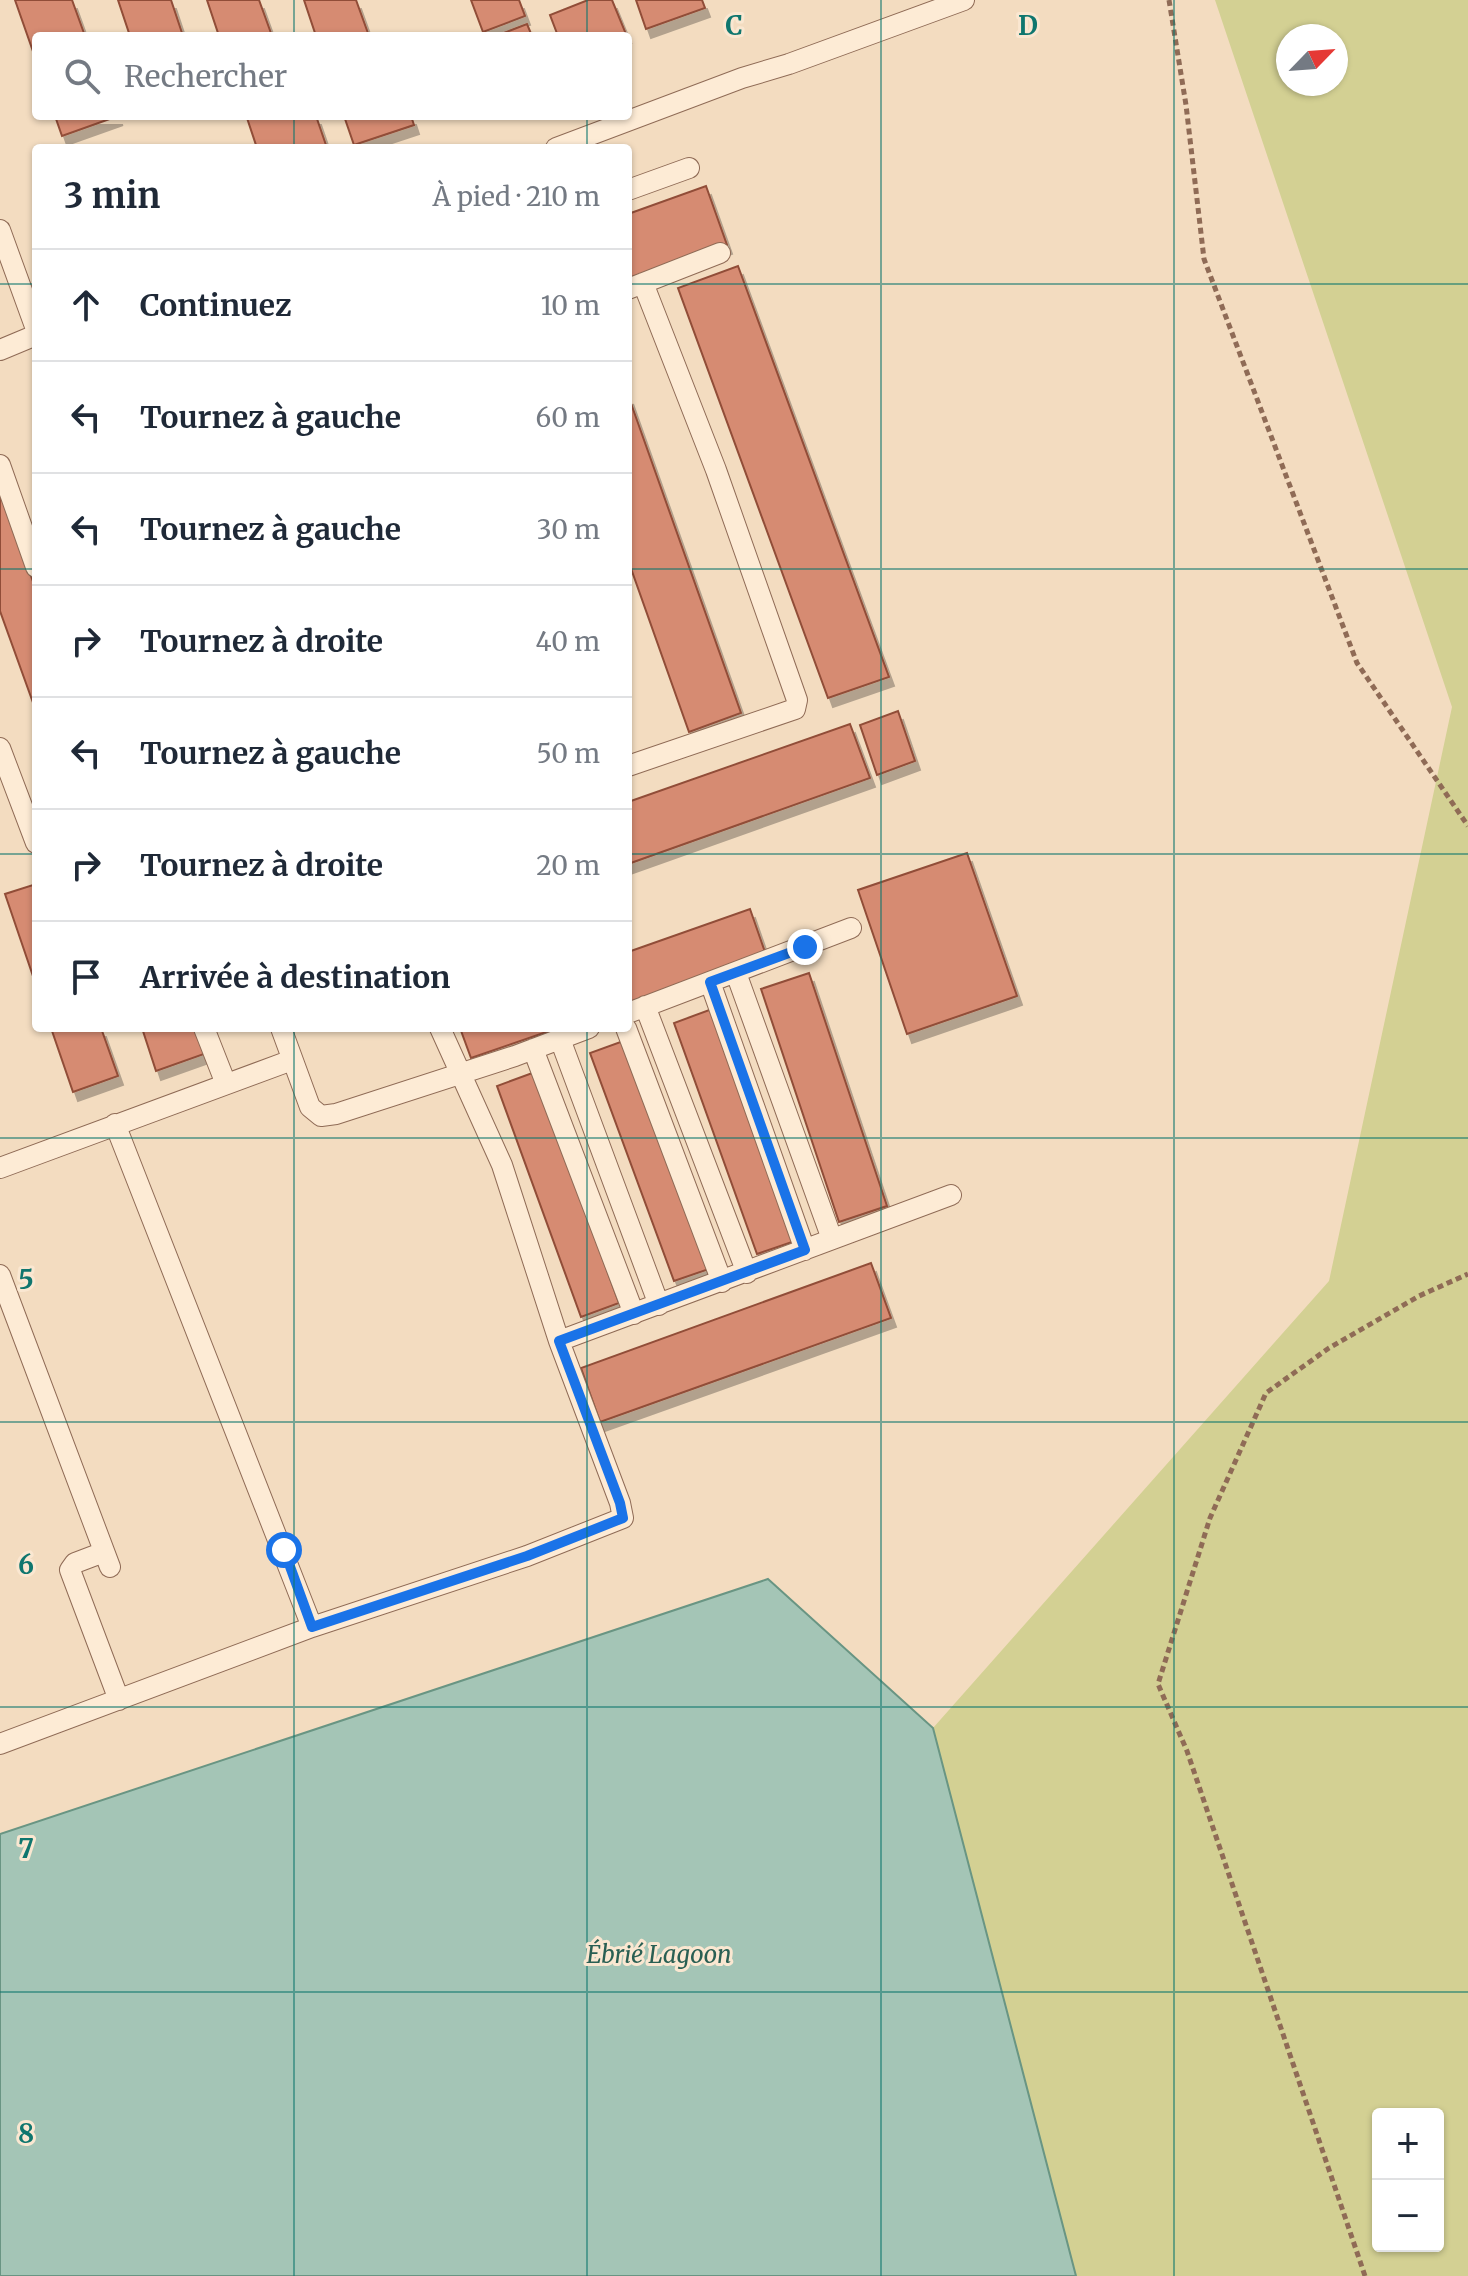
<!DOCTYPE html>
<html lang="fr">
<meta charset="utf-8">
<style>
:root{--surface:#fff;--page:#f6f6f7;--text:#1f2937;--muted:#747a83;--line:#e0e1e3}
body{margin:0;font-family:Merriweather,serif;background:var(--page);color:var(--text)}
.controls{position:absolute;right:24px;bottom:24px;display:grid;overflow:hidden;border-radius:8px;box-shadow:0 2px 6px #0004}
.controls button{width:72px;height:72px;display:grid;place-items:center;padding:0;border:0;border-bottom:2px solid var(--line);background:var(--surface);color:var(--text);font:40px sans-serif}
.compass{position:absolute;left:1276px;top:24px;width:72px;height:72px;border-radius:50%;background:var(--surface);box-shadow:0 2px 6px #0004;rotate:65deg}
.stop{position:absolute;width:24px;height:24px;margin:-18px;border:6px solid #1a73e8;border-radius:50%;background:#fff}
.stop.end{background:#1a73e8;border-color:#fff;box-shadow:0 2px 8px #0008}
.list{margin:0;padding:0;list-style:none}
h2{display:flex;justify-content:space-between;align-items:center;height:104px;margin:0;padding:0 32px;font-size:34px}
h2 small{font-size:26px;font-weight:400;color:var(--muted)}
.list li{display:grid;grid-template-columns:52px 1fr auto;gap:24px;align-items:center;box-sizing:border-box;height:112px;padding:0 32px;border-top:2px solid var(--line)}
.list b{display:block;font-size:30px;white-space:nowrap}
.list em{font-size:26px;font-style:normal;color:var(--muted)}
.icon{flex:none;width:44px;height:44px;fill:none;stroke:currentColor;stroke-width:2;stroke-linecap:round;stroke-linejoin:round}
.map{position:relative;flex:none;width:1468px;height:2276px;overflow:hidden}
.search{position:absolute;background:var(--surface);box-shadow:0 2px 6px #0004;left:32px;top:32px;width:600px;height:88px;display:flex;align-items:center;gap:20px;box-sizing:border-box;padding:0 28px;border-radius:8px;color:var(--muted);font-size:30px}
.panel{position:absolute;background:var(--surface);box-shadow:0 2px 6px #0004;left:32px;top:144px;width:600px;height:888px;border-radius:8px}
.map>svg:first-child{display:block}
.green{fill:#d3d093;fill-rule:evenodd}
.water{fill:#a4c5b6;stroke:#699583;stroke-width:2}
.building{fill:#d68b72;stroke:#914d38;stroke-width:2;filter:url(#shadow)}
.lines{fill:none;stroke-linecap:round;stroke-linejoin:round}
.lane-casing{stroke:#8f6b56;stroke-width:22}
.path{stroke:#8f6b56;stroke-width:5;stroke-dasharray:6 4;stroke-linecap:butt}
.lane{stroke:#fdebd5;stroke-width:20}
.route{stroke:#1a73e8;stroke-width:10}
.grid{fill:none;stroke:#0f766e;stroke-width:2;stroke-opacity:0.55}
.labels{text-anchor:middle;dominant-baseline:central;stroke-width:6;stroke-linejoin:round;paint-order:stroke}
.water-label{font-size:24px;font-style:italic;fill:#295f53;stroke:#fae7d1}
.grid-label{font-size:26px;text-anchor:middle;font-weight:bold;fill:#0f766e;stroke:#fae7d1;stroke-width:6;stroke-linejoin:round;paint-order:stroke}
</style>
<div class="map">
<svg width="1468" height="2276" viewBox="0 0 1468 2276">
<defs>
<filter id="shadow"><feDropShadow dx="5" dy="9" stdDeviation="0" flood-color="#0004"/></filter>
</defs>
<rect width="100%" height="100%" fill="#f3dcc0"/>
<path class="green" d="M1215,0h253v2276h-392l-143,-548 396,-447 123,-574zM1288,36h48v48h-48zM1378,2114h60v132h-60z"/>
<path class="water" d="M768,1579l165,149 143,548h-1076v-442z"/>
<path class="building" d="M15,0h57l13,36h-49v24z
M118,0h53l12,36h-53z
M207,0h52l13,36h-53z
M304,0h52l13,36h-53z
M471,0h48l6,16 -42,16z
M588,0h24l14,34 -68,2 -8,-21z
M636,0h66l3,8 -59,21z
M527,24l5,12h-36z
M55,116h63l-56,20z
M255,116h61l11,32h-70l-10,-30z
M344,116h67l3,9 -60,20z
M706,186l21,59 -99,35v-66z
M738,266l151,411 -61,21 -150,-410z
M628,395l113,318 -52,19 -61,-172z
M0,489l36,101v121l-36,-100z
M898,711l17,50 -38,14 -17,-50z
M850,724l20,54 -242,86v-62z
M967,853l50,143 -110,38 -49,-144z
M36,884v101l-31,-91z
M750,909l16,46 -138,48v-51z
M809,973l78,233 -48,16 -78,-233z
M712,1009l83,232 -38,13 -83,-231z
M51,1028h50l17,48 -45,16z
M142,1028h53l9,26 -48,17z
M460,1028h98l-87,30z
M626,1040l83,229 -35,12 -84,-228z
M535,1072l84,231 -38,14 -84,-231z
M871,1263l20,55 -291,104 -19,-54z"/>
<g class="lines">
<g class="lane-casing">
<path id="lane" d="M556,148l186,-70 47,-14 175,-64
M628,190l61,-22
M0,230l36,99
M628,289l92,-36
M0,350l36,-15
M0,465l36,102
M0,748l36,95
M628,766l167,-57 2,-9 -81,-230 -73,-187
M736,973l96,266
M710,982l95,268
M645,1006l102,267
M628,1013l223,-85
M204,1028l22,56
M281,1028l29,79 11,9 15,-2 179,-58 74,-28
M626,1028l96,254
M560,1039l99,266
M533,1049l101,265
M115,1124l197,503
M0,1168l292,-108
M0,1275l110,292
M559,1341l392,-146
M104,1552l-29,11 -5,7 49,130
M0,1744l312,-117 215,-71 96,-38 -3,-15 -61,-162 -57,-176 -62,-137"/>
</g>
<path class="path" d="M1169,0l17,105 18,154 153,404 111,163
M1365,2276l-178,-525 -29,-67 52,-166 56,-125 63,-45 90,-52 49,-22"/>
<use href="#lane" class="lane"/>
</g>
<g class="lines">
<path class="route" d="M284,1550l28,77 215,-71 96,-38 -3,-15 -61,-162 246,-91 -95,-268 95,-35"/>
</g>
<path class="grid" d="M294,0v36M587,0v36M881,0v2276M1174,0v2276M294,116v32M587,116v32M0,284h36M628,284h840M0,569h36M628,569h840M0,854h36M628,854h840M294,1028v1248M587,1028v1248M0,1138h1468M0,1422h1468M0,1707h1468M0,1992h1468"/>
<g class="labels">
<g class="water-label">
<text x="659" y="1954">Ébrié Lagoon</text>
</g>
</g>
<g class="grid-label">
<text x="734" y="35">C</text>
<text x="1028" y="35">D</text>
<text x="26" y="1289">5</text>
<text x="26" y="1574">6</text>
<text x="26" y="1858">7</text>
<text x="26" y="2143">8</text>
</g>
</svg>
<div class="controls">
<button>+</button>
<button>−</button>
</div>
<svg class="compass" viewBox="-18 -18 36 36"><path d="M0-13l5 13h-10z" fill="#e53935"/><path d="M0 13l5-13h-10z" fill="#747a83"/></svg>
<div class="stop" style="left:284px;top:1550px"></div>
<div class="stop end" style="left:805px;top:947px"></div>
<div class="search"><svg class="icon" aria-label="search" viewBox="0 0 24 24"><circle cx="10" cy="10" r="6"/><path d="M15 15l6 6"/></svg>Rechercher</div>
<section class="panel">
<h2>3 min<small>À pied · 210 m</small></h2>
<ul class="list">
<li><svg class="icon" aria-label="ahead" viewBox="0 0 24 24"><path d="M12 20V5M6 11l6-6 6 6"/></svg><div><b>Continuez</b></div><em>10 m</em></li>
<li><svg class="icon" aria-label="left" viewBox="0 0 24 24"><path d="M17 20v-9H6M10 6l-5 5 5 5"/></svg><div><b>Tournez à gauche</b></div><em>60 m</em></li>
<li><svg class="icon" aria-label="left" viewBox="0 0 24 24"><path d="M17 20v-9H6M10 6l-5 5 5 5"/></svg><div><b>Tournez à gauche</b></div><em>30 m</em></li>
<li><svg class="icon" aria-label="right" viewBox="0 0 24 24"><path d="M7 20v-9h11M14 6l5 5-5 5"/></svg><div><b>Tournez à droite</b></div><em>40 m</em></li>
<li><svg class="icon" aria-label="left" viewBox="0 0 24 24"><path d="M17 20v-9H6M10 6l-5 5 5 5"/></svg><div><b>Tournez à gauche</b></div><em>50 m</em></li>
<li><svg class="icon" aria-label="right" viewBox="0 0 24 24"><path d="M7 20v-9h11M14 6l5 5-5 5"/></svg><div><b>Tournez à droite</b></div><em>20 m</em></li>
<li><svg class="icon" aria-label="arrive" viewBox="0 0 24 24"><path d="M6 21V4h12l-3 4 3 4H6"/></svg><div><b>Arrivée à destination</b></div></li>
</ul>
</section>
</div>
